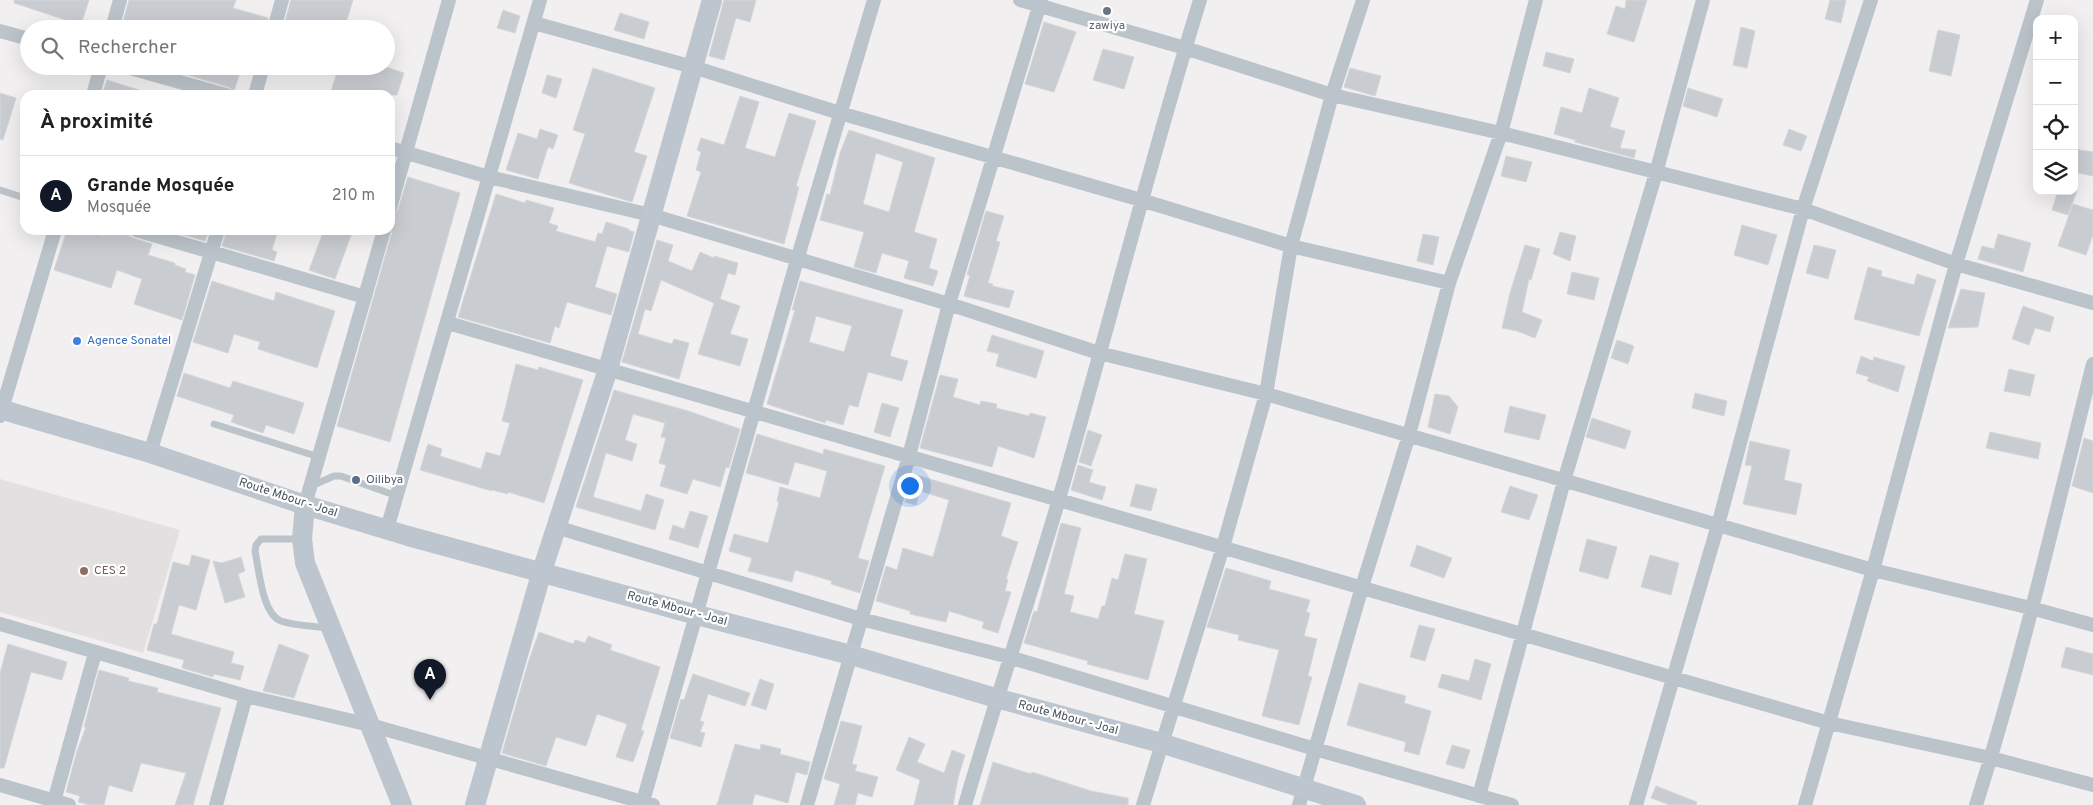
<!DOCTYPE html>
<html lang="fr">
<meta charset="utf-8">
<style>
:root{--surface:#fff;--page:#f2f2f2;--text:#202124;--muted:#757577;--line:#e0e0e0;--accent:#111827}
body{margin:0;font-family:Overpass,sans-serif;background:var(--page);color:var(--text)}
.controls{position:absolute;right:15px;top:15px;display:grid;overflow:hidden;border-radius:10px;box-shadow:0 5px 20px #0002}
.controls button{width:45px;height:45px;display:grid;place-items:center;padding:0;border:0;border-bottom:1px solid var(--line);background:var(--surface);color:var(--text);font:25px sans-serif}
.you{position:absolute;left:909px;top:485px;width:18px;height:18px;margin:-12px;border:4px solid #fff;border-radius:50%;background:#1a73e8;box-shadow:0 0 0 8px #1a73e833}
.badge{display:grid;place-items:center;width:32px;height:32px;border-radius:50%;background:var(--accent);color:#fff;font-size:16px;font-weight:700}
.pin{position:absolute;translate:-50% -41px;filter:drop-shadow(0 1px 2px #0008)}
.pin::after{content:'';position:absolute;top:26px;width:18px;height:15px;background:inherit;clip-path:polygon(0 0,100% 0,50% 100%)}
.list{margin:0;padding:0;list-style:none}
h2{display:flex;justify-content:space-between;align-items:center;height:65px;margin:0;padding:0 20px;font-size:21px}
h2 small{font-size:16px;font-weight:400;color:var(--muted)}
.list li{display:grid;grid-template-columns:32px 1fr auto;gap:15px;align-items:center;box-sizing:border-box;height:80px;padding:0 20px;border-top:1px solid var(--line)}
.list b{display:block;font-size:19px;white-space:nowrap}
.list p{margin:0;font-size:16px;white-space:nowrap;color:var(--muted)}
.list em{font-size:16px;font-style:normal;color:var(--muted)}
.icon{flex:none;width:28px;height:28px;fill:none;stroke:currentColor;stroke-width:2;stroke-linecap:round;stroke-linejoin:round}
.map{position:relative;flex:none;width:2093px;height:805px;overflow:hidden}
.search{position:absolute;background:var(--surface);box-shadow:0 5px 20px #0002;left:20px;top:20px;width:375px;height:55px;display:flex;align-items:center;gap:12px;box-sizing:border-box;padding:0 18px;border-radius:28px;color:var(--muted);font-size:19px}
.panel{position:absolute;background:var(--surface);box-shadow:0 5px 20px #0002;left:20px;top:90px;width:375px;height:145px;border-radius:15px}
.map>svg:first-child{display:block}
.education{fill:#e2e0e0}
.building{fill:#c9ccd1;stroke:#d4d6da;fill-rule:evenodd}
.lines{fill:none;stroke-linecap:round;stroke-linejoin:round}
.service{stroke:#bcc4cb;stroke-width:7}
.minor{stroke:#bcc4cb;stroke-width:14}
.secondary{stroke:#bdc6cf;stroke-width:20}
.worship-dot{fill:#6b7280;stroke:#fff;stroke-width:2}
.shop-dot{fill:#3f7fe0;stroke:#fff;stroke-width:2}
.service-dot{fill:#5c6f8a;stroke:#fff;stroke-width:2}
.education-dot{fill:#8d6e63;stroke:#fff;stroke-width:2}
.labels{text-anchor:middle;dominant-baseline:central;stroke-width:4.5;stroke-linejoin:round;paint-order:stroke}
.worship-label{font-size:12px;fill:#5b616d;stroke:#fff}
.shop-label{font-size:12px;fill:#366cbe;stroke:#fff;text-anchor:start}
.service-label{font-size:12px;fill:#4e5e75;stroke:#fff;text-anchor:start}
.street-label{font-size:12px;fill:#49535b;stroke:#fff}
.education-label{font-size:12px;fill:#785e54;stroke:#fff;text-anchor:start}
</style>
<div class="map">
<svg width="2093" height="805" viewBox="0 0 2093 805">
<rect width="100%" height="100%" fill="#f1efef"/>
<path class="education" d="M0,479l180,51 -37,123 -143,-41z"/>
<path class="building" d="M14,0h75l-8,25 -67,-22z
M129,0h107l-3,8 35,10 -3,11h-144z
M291,0h62l-9,29h-61z
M724,0h32l-6,22 -14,-4 -12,42 -15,-4z
M1626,0h21l-13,42 -27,-8 9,-28 9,3z
M1830,0h16l-5,23 -16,-4z
M503,10l17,6 -5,17 -18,-5z
M620,13l29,9 -5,17 -30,-9z
M1044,22l32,10 -22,60 -29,-8z
M1741,27l14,4 -8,37 -14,-3z
M1938,30l22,5 -9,41 -22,-5z
M1103,49l31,8 -10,32 -31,-9z
M1546,52l28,7 -4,14 -27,-7z
M158,66h84l-8,25 -6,-4z
M339,66h44l21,7 -7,22h-67z
M593,68l62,20 -21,64 13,4 -15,46 -63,-19 16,-49 -12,-4z
M1350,68l31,8 -6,20 -31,-9z
M547,75l15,4 -6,19 -14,-5z
M107,80l38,12v3h-43z
M1589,88l30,10 -9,29 15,4 -5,17 16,2 -2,8 -59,-16v-2l-21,-6 7,-27 21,6z
M1688,88l35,11 -6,18 -34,-11z
M0,93l16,5 -13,42 -3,-1z
M740,96l19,6 -14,46 30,9 14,-44 27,8 -20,65 3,1 -15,57 -97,-28 14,-44 -5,-2 5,-18 -4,-2 4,-12 23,7z
M540,129l18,6 -5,14 -5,-2 -10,32 -32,-9 12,-37 19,6z
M1789,129l18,7 -6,15 -18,-6z
M849,130l86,28 -21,74 23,7 -8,29 9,3 -5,15 -29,-8 5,-17 -27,-8 -6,20 -22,-6 10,-35 -44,-12 7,-26 3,1 10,-42zM876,153l27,9 -14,50 -26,-8z
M2074,149l19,3v24l-19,-4z
M1506,156l26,6 -6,20 -25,-6z
M408,177l52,16 -70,249 -53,-16 55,-194 -2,-8 2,-8 6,-6z
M2058,191h19l-9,24 -16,-5z
M496,194l29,9 1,-3 28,8 -5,15 9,3 -2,5 39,11 3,-9 4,1 4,-12 23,7 -1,1 6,2 -5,20 -22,-6 -12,41 22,7 -6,21 -44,-13 -8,26 -4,-2 -5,17 -92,-26z
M2073,204l20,6v25l-7,20 -28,-9z
M986,211l18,5 -8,25 4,1 -12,41 5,1 -1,2 22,5 -5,17 -45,-12 6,-21h-3z
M1742,225l35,10 -9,30 -34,-10z
M67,230h19l17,6 1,-6h23l2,6 4,2 19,6 -4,11 27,8v2l11,4 -1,3 10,3 -13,45 -48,-16 8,-25 -25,-9 -6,18 -57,-18z
M167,230h42l-4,11z
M227,230h51l-6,20 5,2 -3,9 -52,-15z
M324,230h29l-18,49 -26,-9z
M1560,232l16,4 -6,25 -17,-7z
M1423,234l16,3 -6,28 -16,-4z
M1998,234l33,9 -8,29 -45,-13 4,-13 12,3z
M657,240l16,5 -5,16 24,10 8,-19 14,6v-2l24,7 -3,12 -7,-2 -8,26 20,7 -10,28 18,5 -8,27 -42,-12 16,-51 -53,-23 -10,31 -6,-2 -7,25 34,10 2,-5 15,4 -10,36 -57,-17z
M1525,245l15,4 -9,31 -2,-1 -7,33 20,8 -7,18 -18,-7 -15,-3 8,-35z
M1814,245l22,5 -8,29 -22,-6z
M1868,267l14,4 -1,5 33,9 3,-11 19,6 -17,56 -65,-17z
M1572,272l27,6 -5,22 -27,-6z
M212,281l62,20 2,-9 59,19 -18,57 -59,-19 2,-7 -26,-8 -6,19 -35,-11z
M800,281l103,29 -13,46 18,5 -6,20 -34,-9 -10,35 -9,-2 -6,20 -17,-5 -1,3 -58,-19 28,-94h-3zM816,316l36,10 -8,26 -35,-10z
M1961,289l24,4 -7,34 -30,1z
M2023,306l31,11 -4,15 -15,-4 -6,17 -17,-6z
M992,335l52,16 -8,27 -40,-12 3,-12 -12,-3z
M1617,340l17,6 -6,18 -17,-6z
M1861,356l12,5 1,-4 31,9 -7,26 -31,-11 2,-4 -13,-4z
M516,364l22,6 1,-3 44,13 -39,123 -36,-11v2l-16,-4v1l-72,-21 8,-26 14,5 -2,7 41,13 5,-17 14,4 10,-33 -8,-2z
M2009,369l26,6 -5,21 -26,-5z
M184,373l46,15 3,-7 71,22 -10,31 -28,-9 -3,8 -32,-11 3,-7 -57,-19z
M940,375l18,4 -5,18 27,8 1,-4 16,3 -1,4 33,8 1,-3 16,4 -12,41 -36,-12 -6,21 -72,-19z
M614,390l74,21 52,18 -11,39 -3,-1 -6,20 -27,-8 -6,15 -27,-8 6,-21 -7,-2 7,-25 -5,-1 4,-14 -32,-9 -8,26 12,4 -5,17 -26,-8 -13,44 48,14 5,-17 18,6 -9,30 -79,-23z
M1695,393l32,8 -3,15 -32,-8z
M1435,394l14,2 9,11 -8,27 -22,-7z
M882,403l17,5 -9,29 -16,-5z
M1510,406l36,9 -7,25 -35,-8z
M1592,418l39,13 -6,18 -39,-12z
M1088,430l14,5 -11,31 -12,-4z
M1990,432l51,11 -3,16 -52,-11z
M757,434l66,20 1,-5 61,17 -27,92 11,3 -9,32 -29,-9 1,-3 -37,-11 -3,12 -44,-11 4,-13 -23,-7 5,-17 34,9 11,-41 -2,-1 3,-14 40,11 7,-27 -32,-9 -7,23 -42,-12z
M2084,438l9,3v52l-21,-7z
M1750,441l40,9 -6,30 18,4 -6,31 -53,-11 9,-38 -7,-1z
M1078,465l15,5 -4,12 17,5 -4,13 -31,-10z
M913,474l98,29 -10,33 17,6 -12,37h2l-3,12 6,1 -13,41 -16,-5 2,-6 -35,-11 -3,11 -36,-8v-3l-34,-10 10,-35 11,4 6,-22 30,9 16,-57 -29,-9 -4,14 -11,-3z
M1136,484l21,5 -6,22 -21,-5z
M1510,486l28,9 -9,25 -28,-8z
M690,511l18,5 -10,32 -29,-9 4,-14 11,4z
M1061,523l20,5 -17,66 10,2 -4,16 28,7 4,-13h3l7,-28 6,2 7,-26 22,5 -13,55 30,7 -16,59 -61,-16 1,-3 -64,-18 10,-32 3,1z
M1587,539l30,8 -9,32 -29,-8z
M1417,545l35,13 -8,20 -34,-12z
M192,555l18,5 -14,50 -17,-5 -8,29 63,18 -3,11 13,3 -4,14 -26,-6 -1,3 -31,-9 2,-8 -37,-10 7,-26h3l16,-62 16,4z
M1650,555l29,8 -8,32 -30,-8z
M241,557l4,14 -7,3 7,23 -20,6 -12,-42 9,2z
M1226,568l45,13 -2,8 41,11 -4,12 4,1 -6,23 13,3 -9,37 4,1 -13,48 -37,-9 17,-66 -41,-10 1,-5 -32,-8z
M1419,625l16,4 -10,32 -15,-4z
M539,632l34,12 2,-4 10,3 3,-7 24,9 -2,5 50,17 -19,63 3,1 -11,31 -17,-5 11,-33 -30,-10 -11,32 -30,-9 -10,29 -44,-13 27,-93z
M8,644l59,18 -5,18 -31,-8 -27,96h-4v-95z
M279,644l30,11 -15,43 -31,-7z
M2066,647l27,7v21l-32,-8z
M1475,659l16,5 -10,36 -43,-13 4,-13 27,7z
M99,670l30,8 -1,3 30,7 -1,4 64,16 -28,97h-18l11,-32 -45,-10 -9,29 -23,-7 -5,20h-14l-12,-3 2,-6 -14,-4 11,-41 9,-24h-2z
M693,674l57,19 -5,13 -37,-12 -8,27 4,1 -4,10 5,1 -4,14 -31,-9 11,-39 3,1z
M760,679l14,5 -8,26 -15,-5z
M1359,683l47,13 -2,7 27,8 -12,44 -15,-4 2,-9 -59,-17z
M841,721l21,5 -10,38 5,1 -2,6 23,6 -6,20 -14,-4 -3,12h-21l6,-21 -16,-5z
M909,737l16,7 -8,18 27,11 8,-23 13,5 -7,23 -5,27h-39l6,-25 -24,-10z
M735,744l25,6 1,-6 20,5 -1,5 30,8 -3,13 -11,-3 -8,31 -33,-9 -3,11h-35z
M1452,745l18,5 -6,19 -18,-5z
M993,762l38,12 1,-2 59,19 37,7v7h-148z
M1656,786l41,16 -1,3h-26l-19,-7z"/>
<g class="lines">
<path class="service" d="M0,190l25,8
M214,424l105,33
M311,486l23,-10h7l56,20
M301,539h-40l-5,6 -1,6c4,18 7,63 26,70 14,5 32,5 47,7"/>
<path class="minor" d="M1020,0l165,48 147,47 169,38 302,76 153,55 137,39
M534,23l159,44 147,46 301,87 150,46 158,37
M112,29l8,-29
M274,29l8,-29
M0,31l29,8
M123,66l103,29
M93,95l8,-29
M255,95l8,-29
M390,148l99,29 162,38 298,89 150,49 167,41 607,176 158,38 62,17
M390,208l59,-208
M136,230l229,67
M448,323l1381,400 162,35 102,27
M0,416l55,-186
M150,453l68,-223
M305,505l79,-275
M556,527l305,92 148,38 306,92 197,56
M387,529l153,-529
M0,624l246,72 124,29 283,80
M0,785l69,20
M1479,796l85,-315 92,-308 47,-173
M53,805l42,-152
M216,805l30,-109
M642,805l155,-545 77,-260
M807,805l102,-349 40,-152 92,-304
M965,805c30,-103 64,-204 94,-306 48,-166 90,-334 141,-499
M1143,805l80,-258 43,-153 25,-148 41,-151 31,-95
M1299,805l63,-218 47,-152 40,-152 52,-150 35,-133
M1636,805l82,-280 85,-316 68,-209
M1805,805l68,-235 83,-306 81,-264
M1976,805c46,-145 80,-294 117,-441"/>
<path class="secondary" d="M0,409l150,44 155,52 103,31 289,79 154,40 145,43 165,45 195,62
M305,505l-3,34 3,24 97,242
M475,805l67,-234 66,-202 104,-369"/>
</g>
<circle class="worship-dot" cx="1107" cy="11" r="5"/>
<circle class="shop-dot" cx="77" cy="341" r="5"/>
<circle class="service-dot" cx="356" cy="480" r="5"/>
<circle class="education-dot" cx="84" cy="571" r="5"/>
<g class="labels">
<g class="worship-label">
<text x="1107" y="26">zawiya</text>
</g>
<g class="shop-label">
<text x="87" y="341">Agence Sonatel</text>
</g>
<g class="service-label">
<text x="366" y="480">Oilibya</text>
</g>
<g class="street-label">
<text transform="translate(288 498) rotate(18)">Route Mbour - Joal</text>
<text transform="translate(677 609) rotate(15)">Route Mbour - Joal</text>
<text transform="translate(1068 718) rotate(15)">Route Mbour - Joal</text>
</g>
<g class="education-label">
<text x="94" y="571">CES 2</text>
</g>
</g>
</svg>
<div class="controls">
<button>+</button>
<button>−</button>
<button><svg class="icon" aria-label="locate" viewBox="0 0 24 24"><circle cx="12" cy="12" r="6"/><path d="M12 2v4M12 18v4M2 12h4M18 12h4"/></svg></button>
<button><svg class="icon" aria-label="layers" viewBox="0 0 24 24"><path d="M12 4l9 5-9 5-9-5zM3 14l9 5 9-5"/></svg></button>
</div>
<div class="you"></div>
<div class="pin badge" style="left:430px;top:700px">A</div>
<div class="search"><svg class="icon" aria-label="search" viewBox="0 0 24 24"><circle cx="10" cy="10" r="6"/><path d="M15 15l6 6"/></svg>Rechercher</div>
<section class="panel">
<h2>À proximité<small></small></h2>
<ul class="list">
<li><span class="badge">A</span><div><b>Grande Mosquée</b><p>Mosquée</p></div><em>210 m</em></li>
</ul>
</section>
</div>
